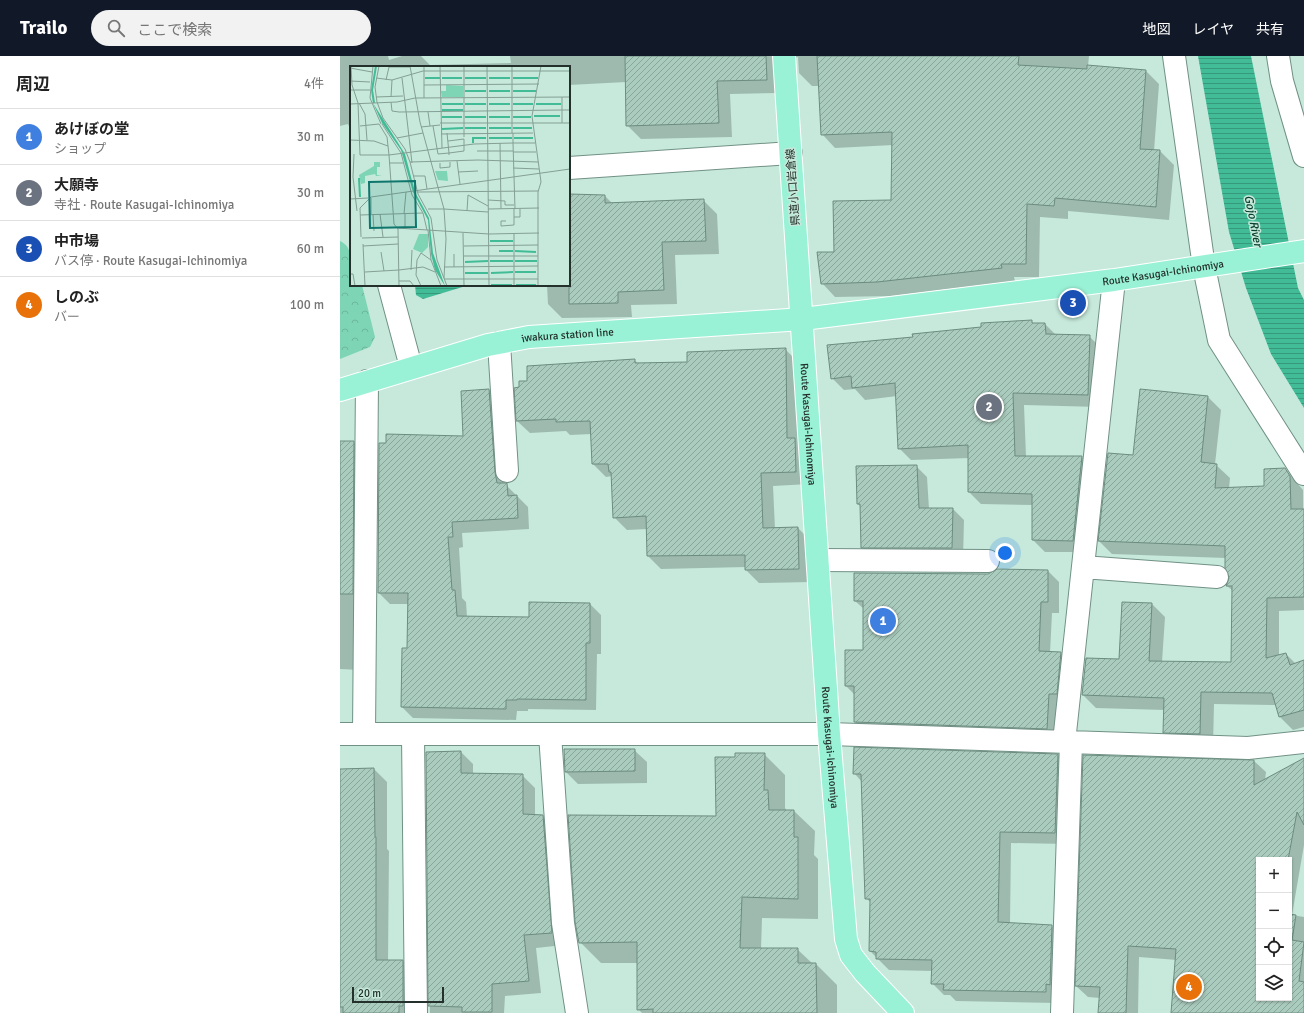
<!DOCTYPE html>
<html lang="ja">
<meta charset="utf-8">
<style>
:root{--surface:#fff;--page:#f2f2f2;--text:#222;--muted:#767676;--line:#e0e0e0;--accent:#111827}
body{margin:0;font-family:Signika,"Noto Sans JP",sans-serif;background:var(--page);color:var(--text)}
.controls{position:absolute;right:12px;bottom:12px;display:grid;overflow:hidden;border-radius:0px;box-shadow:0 1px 3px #0004}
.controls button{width:36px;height:36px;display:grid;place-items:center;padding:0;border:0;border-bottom:1px solid var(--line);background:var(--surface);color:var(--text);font:20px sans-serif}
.scale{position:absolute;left:12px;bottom:10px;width:92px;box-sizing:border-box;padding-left:4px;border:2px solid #23302b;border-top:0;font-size:11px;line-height:14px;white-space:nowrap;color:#23302b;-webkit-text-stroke:3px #c6e9db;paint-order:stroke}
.you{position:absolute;left:665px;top:497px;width:14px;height:14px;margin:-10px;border:3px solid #fff;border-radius:50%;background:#1a73e8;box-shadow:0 0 0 6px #1a73e833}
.badge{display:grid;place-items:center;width:26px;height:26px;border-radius:50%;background:var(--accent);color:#fff;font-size:13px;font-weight:700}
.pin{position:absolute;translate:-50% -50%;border:2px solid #fff;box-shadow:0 1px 4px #0006}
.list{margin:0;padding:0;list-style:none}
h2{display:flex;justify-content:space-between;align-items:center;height:52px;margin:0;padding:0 16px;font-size:17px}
h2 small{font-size:13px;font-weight:400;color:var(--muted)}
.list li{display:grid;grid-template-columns:26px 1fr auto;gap:12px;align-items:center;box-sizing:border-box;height:56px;padding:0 16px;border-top:1px solid var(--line)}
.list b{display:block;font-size:15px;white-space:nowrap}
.list p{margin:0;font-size:13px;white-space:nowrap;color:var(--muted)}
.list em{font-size:13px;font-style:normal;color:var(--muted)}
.icon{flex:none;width:22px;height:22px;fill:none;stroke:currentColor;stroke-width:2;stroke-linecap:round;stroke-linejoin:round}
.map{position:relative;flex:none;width:964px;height:957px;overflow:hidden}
header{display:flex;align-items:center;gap:24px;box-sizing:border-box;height:56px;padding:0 20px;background:var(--accent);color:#fff}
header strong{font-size:19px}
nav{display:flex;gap:22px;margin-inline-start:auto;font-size:14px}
.search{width:280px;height:36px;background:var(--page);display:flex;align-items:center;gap:10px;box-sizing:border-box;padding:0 14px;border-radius:22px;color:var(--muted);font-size:15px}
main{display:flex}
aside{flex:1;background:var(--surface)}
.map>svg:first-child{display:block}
.forest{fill:url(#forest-crowns)}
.water{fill:url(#water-rules)}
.shadow{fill:#0003;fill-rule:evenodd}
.building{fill:url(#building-hatch);stroke:#6c8c7f}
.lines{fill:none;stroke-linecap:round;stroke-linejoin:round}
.minor-casing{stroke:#719185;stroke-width:24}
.major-casing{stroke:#fff;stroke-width:24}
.minor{stroke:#fff;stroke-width:22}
.major{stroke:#9af2d6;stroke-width:22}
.labels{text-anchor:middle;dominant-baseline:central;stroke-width:3;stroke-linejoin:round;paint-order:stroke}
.street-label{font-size:11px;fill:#23302b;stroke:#c6e9db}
.water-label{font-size:12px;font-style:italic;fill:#0a4030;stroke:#c6e9db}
.inset-river{fill:none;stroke:#42bc97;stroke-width:2}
.inset-road{fill:none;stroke:#859f95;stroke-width:1}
.view{fill:#0f766e;fill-opacity:0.15;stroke:#0f766e;stroke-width:2}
.inset-edge{fill:none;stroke:#23302b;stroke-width:2}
</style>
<header>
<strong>Trailo</strong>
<div class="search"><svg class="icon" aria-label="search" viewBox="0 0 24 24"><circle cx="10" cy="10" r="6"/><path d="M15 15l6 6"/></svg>ここで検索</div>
<nav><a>地図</a><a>レイヤ</a><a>共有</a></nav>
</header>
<main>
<aside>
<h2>周辺<small>4件</small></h2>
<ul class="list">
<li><span class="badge" style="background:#3f7fe0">1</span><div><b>あけぼの堂</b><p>ショップ</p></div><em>30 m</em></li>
<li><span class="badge" style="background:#6b7280">2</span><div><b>大願寺</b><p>寺社 · Route Kasugai-Ichinomiya</p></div><em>30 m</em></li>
<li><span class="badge" style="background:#1a4fb4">3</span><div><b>中市場</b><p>バス停 · Route Kasugai-Ichinomiya</p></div><em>60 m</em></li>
<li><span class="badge" style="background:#e8710a">4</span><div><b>しのぶ</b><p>バー</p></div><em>100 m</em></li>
</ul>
</aside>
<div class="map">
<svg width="964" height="957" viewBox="0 0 964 957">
<defs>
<pattern id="forest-crowns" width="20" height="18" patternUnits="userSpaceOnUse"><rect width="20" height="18" fill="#7ed5b6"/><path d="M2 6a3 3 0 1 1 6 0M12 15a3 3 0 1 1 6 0" fill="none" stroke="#6db79d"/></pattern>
<pattern id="water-rules" width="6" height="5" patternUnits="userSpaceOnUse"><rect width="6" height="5" fill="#42bc97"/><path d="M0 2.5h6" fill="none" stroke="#37997b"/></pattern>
<pattern id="building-hatch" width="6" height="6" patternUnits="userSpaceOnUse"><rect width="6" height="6" fill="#aaccbe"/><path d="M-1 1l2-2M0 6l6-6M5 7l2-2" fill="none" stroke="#8aa69b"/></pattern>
</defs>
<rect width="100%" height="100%" fill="#c6e9db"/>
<path class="forest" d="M0,185c16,7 11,30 11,44h11l13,52 -5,10 -30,12z"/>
<path class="water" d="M858,0h53l47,232 6,12v108l-33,-54 -25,-66 -17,-56z
M75,229h54l-46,14 -7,-4z"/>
<path class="shadow" d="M0,0h48l1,4 13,-4h19l9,9 81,-2 -1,-7h579l-1,10 58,5 13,13 -5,67h6l14,14 -5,55 -101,-9v8l-28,-2 -1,60h-25l1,4 -124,15 -56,1 -13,-14 13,-30 57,-52 1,-56 -58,3 -13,-14 -2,-48h-8l-13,-13 -1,-16 -8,2 -10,34 -50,1 2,43 -91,2 -14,-14 -1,-43 -57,3v-18h-218v64l-3,-7 -8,2z
M229,140h36l7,7 91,-3 14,14 2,40 -44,1 2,49 -46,1 1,12 -70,1 -14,-14 -1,-19h22z
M691,265l3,3h11l11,11 33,1 12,12 -1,59 -76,-2 2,52h56l12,12 -9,83h-40l-12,-12v-35l-52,-1 -12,-12v-34l-58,2 -12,-12 -2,-52 -32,4 -10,-11 -11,1 -12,-12 82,-40z
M445,293l13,13 11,122 -36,2 2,43 23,-1 13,13 1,41 -53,1 -13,-13v-3l-85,2 -13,-13 -1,-27 -20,1 -13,-13 -2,-41 -6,1 -13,-13 -2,-30 -21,1 -4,-4 -36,2 -13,-12 3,-33 8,-6 106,-22 5,4 49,-1z
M149,334l11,11 5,83 23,23 1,22 -67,4 1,14 -4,1 3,50 4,4 1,15 63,1 60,-14 11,11v39h-4l-1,56 -68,-1v2h-11l-1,9 -103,-2 -11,-11 6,-58v-45h-18l-11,-11 1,-149 84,-7z
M868,341l13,13 -6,54 15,14 -1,10 36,-1 20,-18 18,21 1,120 -25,1v45l7,-2 10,10 8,-3v66l-11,3 -13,-13 -3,-12 -63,-1 -1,42 -36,-1 -13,-13 1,-22 -69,-2 -13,-13 37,-34 32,-57 13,13 -3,45 70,1 1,-72 -6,-5 4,-8 -5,-20 -114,-4 -13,-13 34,-84z
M0,386h14l11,12 -5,216 -20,-1z
M576,410l11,11 2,32h24l11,11 -1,39 -90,-1 -11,-11 -1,-40 -3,-3z
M708,515l11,11v31h-7l-2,40h11l11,11 -14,76 -192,-7 -11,-11v-27l-9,-9 18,-35v-42l-9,-8 133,-27z
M294,694l13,12v21l-69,1 -12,-12z
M121,696l12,12v10l49,1 13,13v28h8l12,12 9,117 -28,3 5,45 -36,3 -1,17h-74l-3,-260z
M424,698l21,21v33l2,3h7l21,20 -1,24 4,4v60l-56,-1 -1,31h36l16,15h3l21,21v28h-195l-4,-4v-46h-37l-21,-21 137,-125 19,-59z
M718,699l12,12 -3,77 -56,-1 -1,81 42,2 12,12 -6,65 -102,-2 -6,-6h-6l-12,-12 1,-12 -44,-1 -19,-19 1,-48 -5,-5 -4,-116 -8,-9z
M914,705l12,11 -1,8 39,-17v82l-12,70 12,2v96h-132l5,-53 -38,-3 -1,56h-39l1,-15 -12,-1 -12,-11zM919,804h30v138h-30z
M34,713l13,13v67l2,2 -1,110h15l12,13 1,39h-76v-243z"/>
<path class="building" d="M285,0h141l1,24 -50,1 2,42 -93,3z
M477,0h202l-1,9 69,4v-4l59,5 -6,79 20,1 -4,57 -101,-9 -1,8 -27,-2 -1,60h-25l1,4 -125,14 -56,2 -4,-32h17l-1,-51 58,-1 1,-68 -71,3z
M229,138l36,1v8l99,-4 2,42 -44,1 2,48 -46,2v11l-49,1z
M692,264v3h13l1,11 44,1 -2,60 -75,-2 2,63h67l-9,85 -41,-1v-46l-64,-2v-47l-70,4 -3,-66 -43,5 -1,-12 -20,3 -4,-34 86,-8 -1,-3 69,-7v-4z
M446,292l1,90h8l1,34 -35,1 2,55 35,-1 1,42 -54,1v-15l-98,1 -1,-40 -33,2 -2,-46h-2l-1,-8h-16l-2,-43 -34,1v-3l-40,2 -2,-33 5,-1v-6h8v-15l108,-7v4l52,-1v-10z
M149,333l6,83 2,11h10l1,13 9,-1 1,23 -66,4 1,15h-5l4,53h3l2,26 72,1v-15l61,1v40h-4v57l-69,-1v1h-11v9l-105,-2 1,-59h5l1,-55h-30l1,-150h7v-9l77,2 -2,-45z
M800,333l68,7 -7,66 16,2 -2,24 49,-2v-17l21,-1 5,8 1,33h13v88l-37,1 -1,60 20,-5 4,12 14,-5v50l-25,7 -7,-24 -71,-1 -1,42 -37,-1 1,-35 -82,-3 4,-37 33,1 3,-57 30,1 -3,58 82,1 1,-76h-6l3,-8 -4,-10v-22l-127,-5 10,-88 25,2z
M0,385h14l-1,153h-13z
M577,409l2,43h34l-1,40h-91l-1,-44h-3l-1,-38z
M657,513l51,1v32h-7l-2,49 22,1 -4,42h-8l-2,35 -193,-7v-36h-9v-36h18v-49h-9v-28l134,1z
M514,691l204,7 -3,79 -55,-1 -2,90 54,3 -2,60 -4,-1v8l-103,-2 1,-6h-13l1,-24 -56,-1v-7l-7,-1 1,-52h-5l-4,-125h-8z
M224,693h71v22l-70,1z
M121,695v22l62,1v40l20,1 9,118 -28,2 5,46 -37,3v28h-30v-5l-34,-1 -2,-254z
M395,697h30l-1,37h4l1,20h25v27h4v62l-56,-2 -2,51h58v15h18l1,50h-164v-4l-16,1v-68l-58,1 -4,-21 -7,-107 148,1 -1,-59h20z
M743,699l171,5v25l50,-27v67l-7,-13 -9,48h-29v138h30v-84l7,1 -4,25 12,2 -5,39 5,1v31h-133l5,-64 -48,-3 -2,67h-28l2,-26 -25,-1z
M34,712l1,69h1v123h27v46h-4v7h-56v-6h-3v-238z"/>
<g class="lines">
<g class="minor-casing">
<path id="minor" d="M834,0l30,211 15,73 85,134
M938,0l4,25 22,75
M229,112l222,-15
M49,229l22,82
M159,287l8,128
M478,504l170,1
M743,511l134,10
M0,678h489l419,14 56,-6
M24,678l3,-353
M73,678l3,279
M210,678l13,189 14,90
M724,686l50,-462
M722,957l9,-271"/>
</g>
<g class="major-casing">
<g id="major">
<path id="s1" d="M444,0l45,678 17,205 5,16 14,18 38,40"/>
<path id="s2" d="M0,334l148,-45 41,-8 274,-18 311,-39 190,-29"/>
</g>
</g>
<use href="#minor" class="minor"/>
<use href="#major" class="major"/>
</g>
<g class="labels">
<g class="street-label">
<text transform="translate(453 131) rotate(-94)">県道小口岩倉線</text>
<text stroke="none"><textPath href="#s2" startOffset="834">Route Kasugai-Ichinomiya</textPath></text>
<text stroke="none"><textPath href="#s2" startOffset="235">iwakura station line</textPath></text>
<text stroke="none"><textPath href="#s1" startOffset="369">Route Kasugai-Ichinomiya</textPath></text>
<text stroke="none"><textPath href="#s1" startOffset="693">Route Kasugai-Ichinomiya</textPath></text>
</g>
<g class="water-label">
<text transform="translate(913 165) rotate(79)">Gojo River</text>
</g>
</g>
<g transform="translate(10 10)">
<rect width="220" height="220" fill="#c6e9db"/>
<path d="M96,19l17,1v11h-21l-1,-6h5zM24,96h6v5h-3v8l5,1h-6l-1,-2 -10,2v7l-4,1 -2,-9 15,-9zM85,105h12l1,10 -10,-1zM69,168h9v13l-6,6 -9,-4z" fill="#7ed5b6"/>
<path d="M23,37l32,51 10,38 14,26 4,35 12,33 -10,-16 -4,-16 -3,-34 -15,-28 -12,-42 -19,-27z" fill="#42bc97"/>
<path class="inset-river" d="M75,12h15M92,12h20M115,12h21M139,12h21M163,12h25M115,25h21M139,25h21M163,25h23M24,37l-2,-13 4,-24M92,38h21M115,38h21M139,38h21M163,38h20M186,38h25M92,44h21M184,50h26M92,51h20M115,51h21M139,51h21M163,51h18M115,62h21M139,62h22M163,62h19M92,63l21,-1M139,72h23M164,72h19M123,77v-5h13M9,112l1,19M140,175h23M149,185h14M165,185l21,1M140,195h23M165,195h22M115,196l23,-1M165,206h21M115,207h23M141,207l22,-1M141,219h21M166,219h20"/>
<path class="inset-road" d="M1,0l1,19 6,18 2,52h29l5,69 4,5 1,57M23,0l-3,32 11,26M29,0l-4,21 2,15 6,16 22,31 5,13 8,32 13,24 6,42 10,26M60,0l10,56 24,87 2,30 -2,39M74,0v32M90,0l2,82M114,0v71M137,0l2,220M162,0v67M39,1h21M0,2l22,4M26,12l16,2 31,-9h147M52,12l4,33M36,14l3,-13M0,15l20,1M74,19l115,-1M0,24h20M26,31l27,-1M41,31l1,-17M41,36l1,9 7,1 163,-2v-13M9,37l6,11 2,26M0,38l47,-2 18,-4 155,-1M56,45l6,52M78,46l2,14M90,57h130M212,57v-13h8M29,58l8,13 2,18 85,-11 39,-1v-10M32,58l19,29 11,42 11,18 4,17M10,60l19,-2M83,60l5,28 11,-1 -2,-20M71,61l19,-2M91,68l92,-1M0,69v15M47,72l26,-5M0,74l24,1 14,5M98,75l16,-2v12l-15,2v2M150,77l1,66M127,85h36M163,86h23M4,88l-1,23 4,34M107,95l3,23M60,96l68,-2 60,2M39,97h15M90,97v5l10,-1v-5M163,102l26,1M108,106l20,-1M63,110h12l2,13M68,126l120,-1M118,129l20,11M21,132v16M0,133l18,-1M138,134l17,1v4h9M78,143h16M94,143l44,3M138,143l51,-1M165,143l-2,-66h22M117,145l1,-16M23,148l1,17M30,148l3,23M54,148l2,-22M10,149l63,-2M164,151h6v-8M156,155h-5v5l13,-1v-16M47,162l92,6 50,-1M55,162v-14M78,164l3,30 10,26M113,167l1,53M164,168v52M11,171l-1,-29 11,-11 199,-28M12,172l36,-1M13,178l2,42M13,180l35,-2M114,180l74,-1M31,186l3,19M104,188v13M114,190h74M94,201l94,-1M49,204l24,-3 12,5M61,204l1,-20M15,206l34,-2M0,208h3l2,12M94,213h94M49,215h11l4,5M71,220l-5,-11 1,-15 4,-7 10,7M188,220v-94l3,-10 -9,-66 9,-50"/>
<path class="view" d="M65,115l1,46 -46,1 -1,-46z"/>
<rect width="220" height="220" class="inset-edge"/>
</g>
</svg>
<div class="controls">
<button>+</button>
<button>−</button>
<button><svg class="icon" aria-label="locate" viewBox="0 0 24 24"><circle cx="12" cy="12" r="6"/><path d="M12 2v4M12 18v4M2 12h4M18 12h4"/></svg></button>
<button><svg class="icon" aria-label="layers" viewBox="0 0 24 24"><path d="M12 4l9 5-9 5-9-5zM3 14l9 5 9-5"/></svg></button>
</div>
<div class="scale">20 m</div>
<div class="you"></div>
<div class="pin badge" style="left:543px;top:565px;background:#3f7fe0">1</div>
<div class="pin badge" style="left:649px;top:351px;background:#6b7280">2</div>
<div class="pin badge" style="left:733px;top:247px;background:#1a4fb4">3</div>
<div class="pin badge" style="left:849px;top:931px;background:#e8710a">4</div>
</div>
</main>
